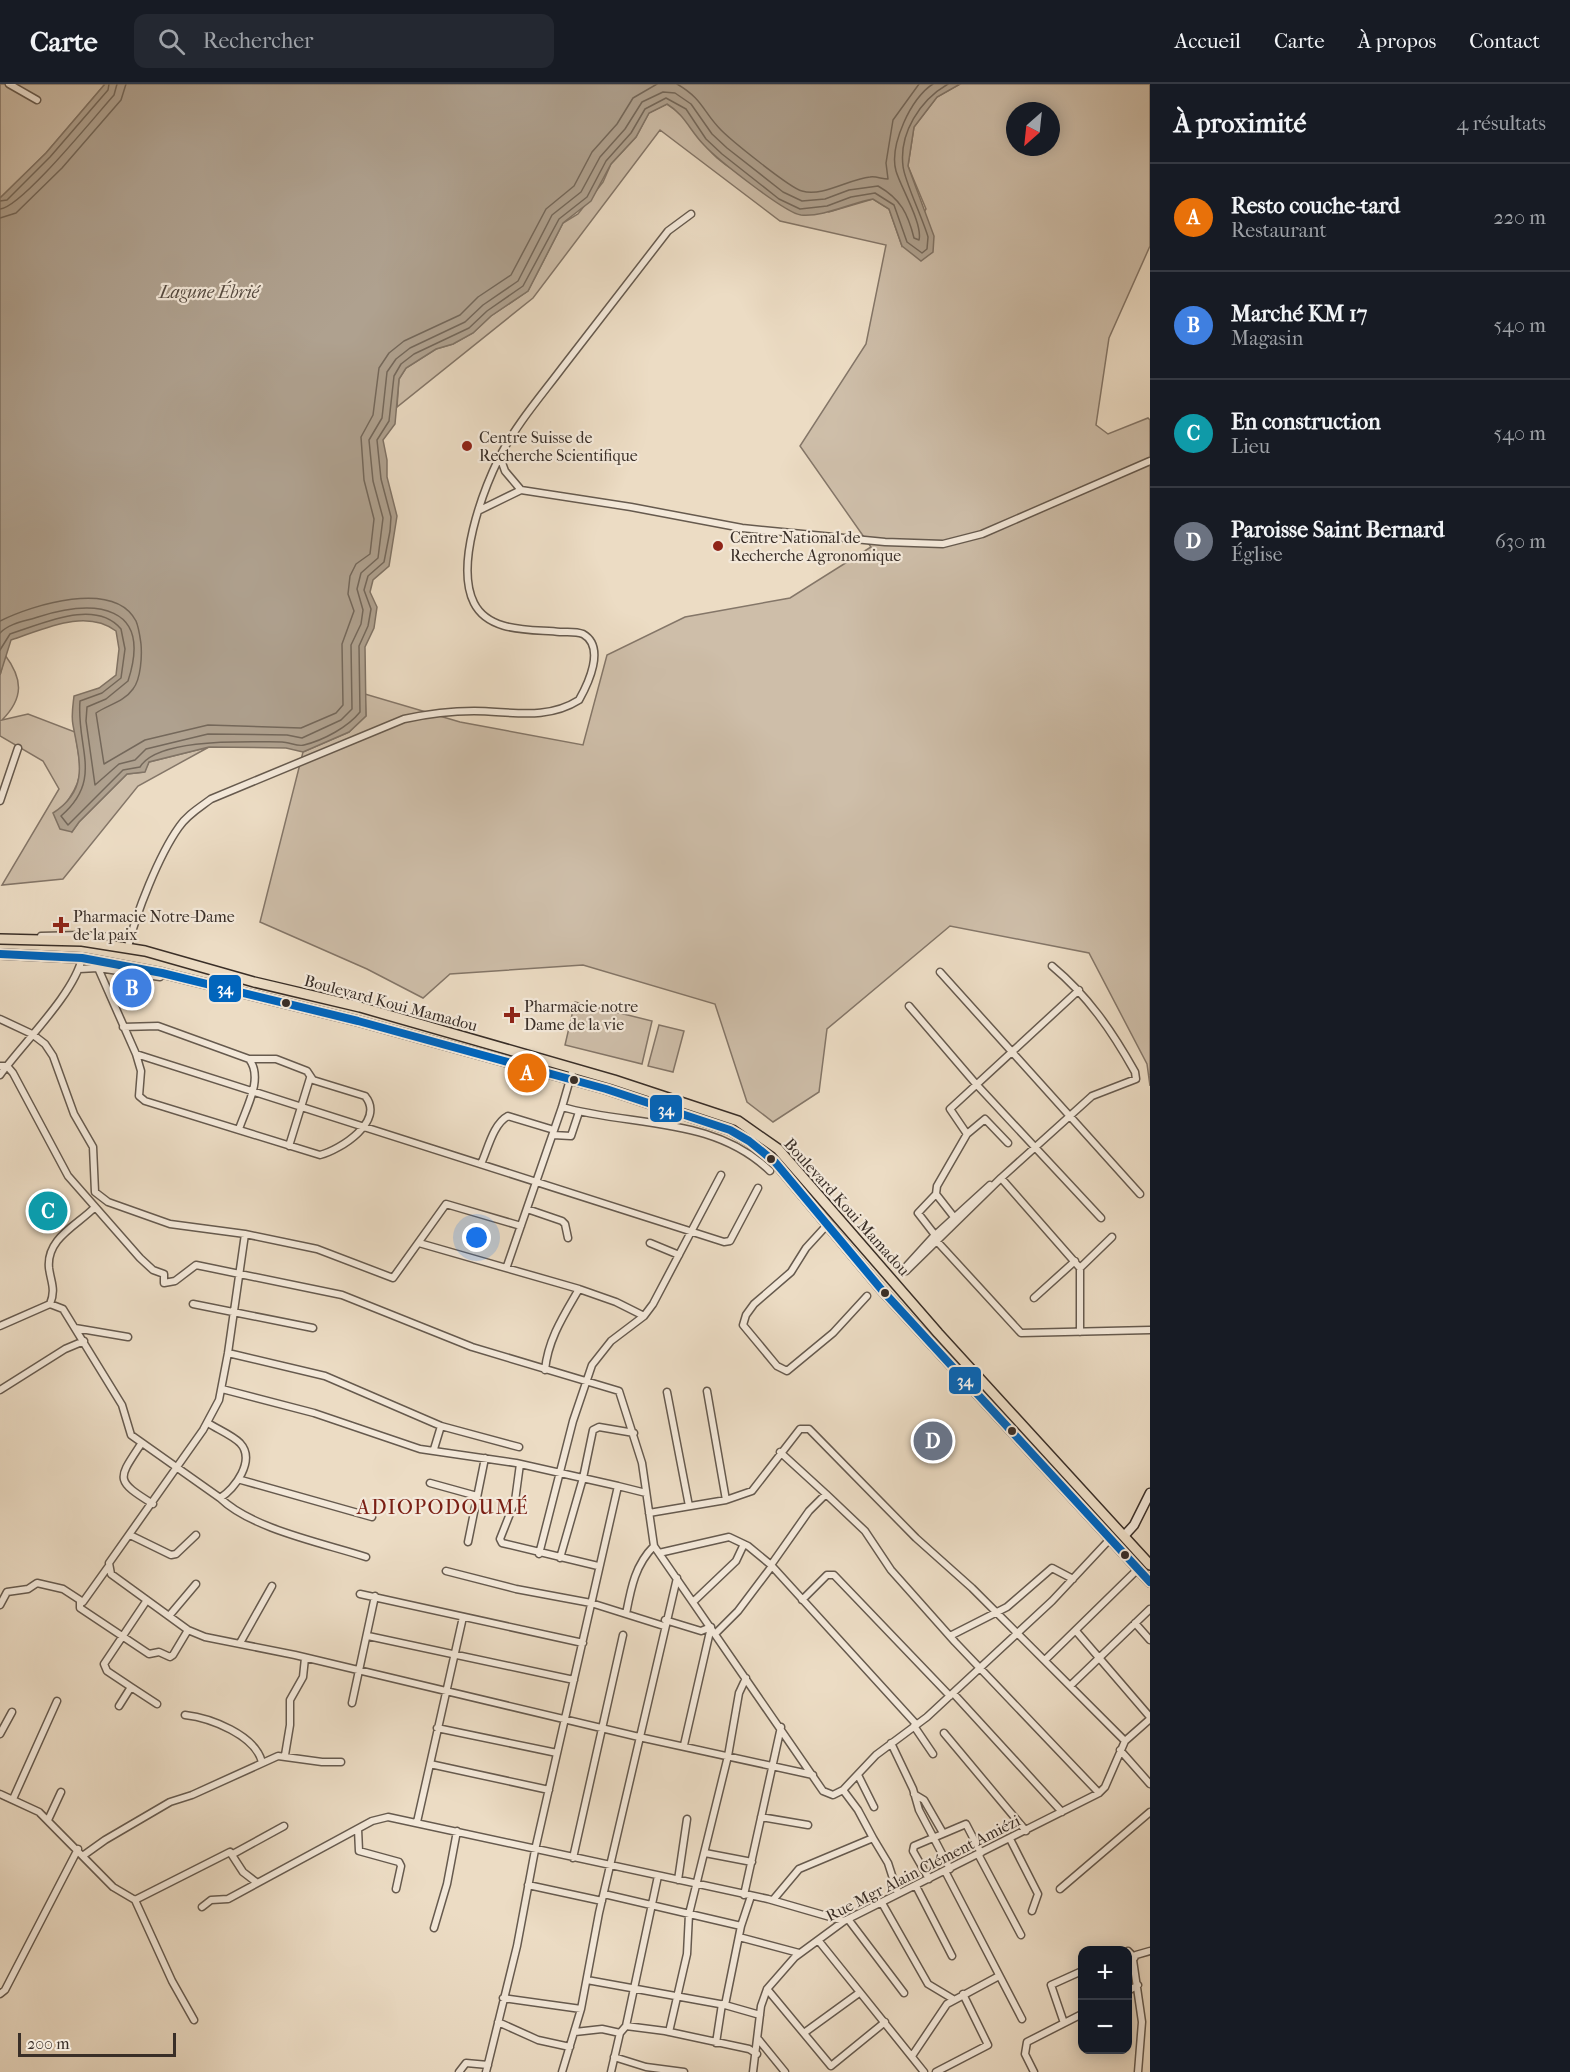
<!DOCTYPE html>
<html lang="fr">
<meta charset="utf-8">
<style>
:root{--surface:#171b24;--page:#242831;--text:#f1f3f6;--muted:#9ea1a6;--line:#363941;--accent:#c59692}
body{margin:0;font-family:"IM FELL French Canon",serif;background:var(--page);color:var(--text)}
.controls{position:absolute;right:18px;bottom:18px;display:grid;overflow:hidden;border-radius:12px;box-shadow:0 3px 15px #0003}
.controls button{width:54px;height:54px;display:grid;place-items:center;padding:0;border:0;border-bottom:2px solid var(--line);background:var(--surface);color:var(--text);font:30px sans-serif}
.compass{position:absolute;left:1006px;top:18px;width:54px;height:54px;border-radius:50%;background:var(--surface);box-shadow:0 3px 15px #0003;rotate:207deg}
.scale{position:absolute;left:18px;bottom:15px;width:158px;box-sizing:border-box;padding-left:6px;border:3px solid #392e27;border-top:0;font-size:16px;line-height:21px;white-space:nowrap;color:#392e27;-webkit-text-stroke:4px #f3e8d9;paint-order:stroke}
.you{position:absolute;left:477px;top:1154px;width:21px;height:21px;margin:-15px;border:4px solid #fff;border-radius:50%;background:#1a73e8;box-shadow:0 0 0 9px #1a73e833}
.badge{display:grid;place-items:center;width:39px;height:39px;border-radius:50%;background:var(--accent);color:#fff;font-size:20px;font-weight:700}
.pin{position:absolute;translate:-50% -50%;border:3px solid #fff;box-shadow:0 2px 6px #0006}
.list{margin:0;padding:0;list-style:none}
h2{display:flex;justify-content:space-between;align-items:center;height:78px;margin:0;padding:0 24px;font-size:26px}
h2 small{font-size:20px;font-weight:400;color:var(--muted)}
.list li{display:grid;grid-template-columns:39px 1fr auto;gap:18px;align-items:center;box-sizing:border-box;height:108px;padding:0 24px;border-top:2px solid var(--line)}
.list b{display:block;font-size:22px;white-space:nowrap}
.list p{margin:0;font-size:20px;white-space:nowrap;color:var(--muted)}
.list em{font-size:20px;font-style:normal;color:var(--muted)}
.icon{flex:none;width:33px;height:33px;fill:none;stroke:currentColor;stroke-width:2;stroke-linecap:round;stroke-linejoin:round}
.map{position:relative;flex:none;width:1150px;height:1988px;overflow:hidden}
header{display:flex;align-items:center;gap:36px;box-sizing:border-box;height:84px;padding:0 30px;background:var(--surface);border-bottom:2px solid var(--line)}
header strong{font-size:28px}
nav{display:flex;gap:33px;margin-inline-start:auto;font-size:21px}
.search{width:420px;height:54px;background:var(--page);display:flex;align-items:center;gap:15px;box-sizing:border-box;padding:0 21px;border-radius:12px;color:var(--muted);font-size:22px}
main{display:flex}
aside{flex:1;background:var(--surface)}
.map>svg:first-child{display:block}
.green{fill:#cebea9;stroke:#847668;stroke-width:1.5;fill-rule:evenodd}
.water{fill:#afa18f;stroke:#807365;stroke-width:1.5}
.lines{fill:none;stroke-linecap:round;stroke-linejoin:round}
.shore{stroke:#74685b;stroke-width:1.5}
.street-casing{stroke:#665a4e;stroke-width:9}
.secondary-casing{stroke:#392e27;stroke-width:11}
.primary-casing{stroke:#392e27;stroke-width:12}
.street{stroke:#f3e8d9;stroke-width:6}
.secondary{stroke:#f3e8d9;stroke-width:8}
.primary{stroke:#ecdcc4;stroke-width:9}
.bus-1-casing{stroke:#f3e8d9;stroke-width:12}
.bus-1{stroke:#0065bd;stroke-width:8}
.poi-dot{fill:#8f2418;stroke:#f3e8d9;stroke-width:2}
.bus-dot{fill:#392e27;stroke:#f3e8d9;stroke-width:2}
.labels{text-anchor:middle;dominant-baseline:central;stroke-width:4.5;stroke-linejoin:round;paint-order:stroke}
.poi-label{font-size:16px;fill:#392e27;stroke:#f3e8d9;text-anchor:start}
.street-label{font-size:16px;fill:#392e27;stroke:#f3e8d9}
.water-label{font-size:18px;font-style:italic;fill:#564b41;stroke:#f3e8d9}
.quarter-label{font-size:20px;letter-spacing:1.5px;fill:#7a1f14;stroke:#f3e8d9}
.line-badge{stroke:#f3e8d9;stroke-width:2}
.badge-label{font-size:16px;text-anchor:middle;font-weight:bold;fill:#fff}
</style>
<header>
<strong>Carte</strong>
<div class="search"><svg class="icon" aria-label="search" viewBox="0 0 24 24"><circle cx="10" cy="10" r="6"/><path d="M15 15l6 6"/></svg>Rechercher</div>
<nav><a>Accueil</a><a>Carte</a><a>À propos</a><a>Contact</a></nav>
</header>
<main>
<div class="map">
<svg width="1150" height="1988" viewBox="0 0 1150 1988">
<rect width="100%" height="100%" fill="#ecdcc4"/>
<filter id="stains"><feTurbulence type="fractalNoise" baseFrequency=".00333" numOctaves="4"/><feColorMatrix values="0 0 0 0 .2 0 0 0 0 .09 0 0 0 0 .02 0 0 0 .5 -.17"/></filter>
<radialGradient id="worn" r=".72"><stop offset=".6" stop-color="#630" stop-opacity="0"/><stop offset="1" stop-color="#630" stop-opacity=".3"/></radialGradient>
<path class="green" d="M0,0h105l-59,69 -46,45z
M960,0h190v162l-41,92 -13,87 12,9 40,-16 2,2v666l-3,-22 -58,-111 -139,-27 -123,103 -8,63 -46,30 -26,-20 -32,-98 -132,-39 -133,9 -27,24 -56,-29 -107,-47 43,-170 46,-20 17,-16 -1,-22 95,28 123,23 24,-90 78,-38 105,-19 81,-51 -71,-101 66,-102 20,-99 -106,-24 -120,-91 -127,168 -136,109 2,-28 7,-11 30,-19 17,-5 20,-11 18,-17 37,-25 35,-68 15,-9 25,-32 8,-18 25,-27 13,-24 18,-9c22,13 31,37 50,54 30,26 76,38 112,54l44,-13 16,10 13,37 24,-37 -18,-43 6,-39 23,-30zM1015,27h36v36h-36z
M5,571c18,24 19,43 -3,65l26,-6 47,18c5,36 12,44 -12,75l9,25 7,-10 48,-48 17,-2 5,-10 60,-15 -71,39 -75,93 -61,6 57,-96 -16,-28 -43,-25v-61z
M575,918l77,19 -10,43 -77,-19z
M659,941l25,6 -11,41 -25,-6z"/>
<path class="water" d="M105,0h855l-23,13 -23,30 -6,39 26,70 -1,16 -12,9 -19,-15 -13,-37 -16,-10c-23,4 -48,18 -72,16 -16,-2 -84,-56 -97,-70 -14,-14 -19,-30 -37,-41l-18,9 -13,24 -25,27 -20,37 -28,22 -35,68 -37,25 -18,17 -20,11 -17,5 -30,19 -7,11 -4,45 -12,16 4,20v17l10,39 -8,50 -16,14 -3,12 7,15 -3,21 -9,19 1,69 -17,16 -46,20 -17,-4 -77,-1 -60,15 -4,10 -18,2 -48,48 -7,10 -12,-3 -7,-16c36,-23 27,-51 20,-88 -2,-9 0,-20 1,-29l25,-8 17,-13 3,-26 -3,-18c-30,-23 -72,-2 -105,9l-11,35v-477l46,-45z"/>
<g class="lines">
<path class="shore" d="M677,0c26,15 26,28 44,46 11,11 69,58 81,61 21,6 47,-12 68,-14 6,-1 12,2 18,2l-2,-16 7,-43 26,-36
M0,117l7,-1 43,-43 58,-67 1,-6
M0,125c21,-1 96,-94 114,-114l3,-11
M0,134l16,-5 46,-45 59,-68 5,-16
M0,537c32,-16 114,-42 136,0 3,7 4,16 5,23 1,12 0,35 -8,45 -9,13 -26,16 -37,24l8,51 41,-24 63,-15 93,3 35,-15 7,-8 -1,-61 12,-33 -6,-17 2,-18 6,-12 14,-10 4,-35 -10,-39 -3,-43 12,-22 6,-47 10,-15 15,-12 56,-26 18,-18 33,-22 35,-66 28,-23 18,-34 25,-28 16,-26 24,-14
M0,549c9,-10 26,-12 38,-16 57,-18 115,-13 90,64l-22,18 -19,8 -1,14 9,64 24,-21 16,-4 11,-11 62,-15 79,1 15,3 39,-18 11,-11 -1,-64 10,-21 2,-14 -6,-21 4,-16 17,-15 5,-40 -10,-37 -4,-41 13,-22 5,-46 9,-13 14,-11 55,-26 18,-17 35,-24 34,-66 29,-23 19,-35 25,-28 17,-27 21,-10 12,1 16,11 21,30 15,14 56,44 19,9 23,-2 24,-9 29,-4c23,13 30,28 36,52l5,2c4,-16 -18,-52 -23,-69 -7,-25 15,-74 37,-87
M0,566l10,-16c32,-10 85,-36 111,-5l4,20 -4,29 -19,15 -22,8c-4,47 24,78 -19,115l7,9 55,-55 17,-3c18,-30 109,-25 142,-25 7,0 16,5 22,3 20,-5 44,-18 56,-33l-1,-66 9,-20 3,-17 -7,-19 4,-14 16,-14 6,-31 1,-14 -10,-38 -4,-39 12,-19 5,-45 7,-12 13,-10 55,-26 18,-17 36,-25 36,-67 28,-22 19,-36 25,-28 14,-24 21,-11 20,11 20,30 16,15 57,45 21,10 27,-3 24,-9 24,-4 19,12 13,37 15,11 5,-4 1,-12c-5,-18 -24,-57 -25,-71 -4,-33 17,-66 45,-82"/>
<g class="street-casing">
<path id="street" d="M9,0l28,16
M500,373l5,14 16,19
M480,426l41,-20 110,17 111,21 143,14 58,2 39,-10 168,-73
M0,717l18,-53
M41,852l40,-1 49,3
M128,863c8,-34 31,-92 51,-120 8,-12 20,-19 32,-28l193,-80c23,-5 46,-8 70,-8 36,0 72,10 105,-11 9,-16 27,-53 4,-66 -7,-3 -16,-2 -23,-2 -29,-3 -71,1 -86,-29 -19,-38 8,-110 25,-145 16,-32 42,-62 63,-90 36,-46 71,-92 106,-137l23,-17
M98,884l38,86 5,17 -2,25 6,5 175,54c20,-5 66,-34 45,-59l-52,-16 -6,-9 -31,-12h-27
M79,885l19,-1 62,9
M940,888l200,222
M909,922l67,78 125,134
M0,935l32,15 13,10 8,12 21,58 19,33 2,45 13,10 62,22 75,10 72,15 76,29 53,-74 75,22
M123,943l35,-1 91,33c15,19 -3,49 -10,70
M136,970l588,188 6,-1 28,-53
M0,982h7l6,7 55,103 72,82 13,12 11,4v9l11,-2 21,-16 146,30 130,52 147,44 23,72 12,83 169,245 10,4 10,-5 33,-35 51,-38 125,-116 58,-62
M0,991c23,-32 74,-81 82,-117
M562,1023c71,20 151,9 208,64
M967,1050l18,-15 23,24
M553,1051l18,1 8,-24
M289,1062l21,-68
M481,1080c7,-15 12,-40 27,-48l46,14
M1001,1094l79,90v64
M527,1125l35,12 3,3 3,14
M954,1133l-18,-23 1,-8 30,-52 -17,-25 129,-119
M827,1141l-21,23 -15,24 -37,32 -8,11 -3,10 34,41 10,5 46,-38 34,-37
M245,1150l-17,119 -9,47 -16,30 -94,133 2,11 77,56 17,7 90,18 344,82 174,38
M935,1151l-17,-22 18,-19
M933,1153l88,96 129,-3
M419,1159l160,46 37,13 28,14
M650,1159l29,12
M507,1182l55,-159 11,-38
M1080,1184l32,-31
M903,1186l3,1 95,-93 91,-82 44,-17 -1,-7c-23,-41 -47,-76 -83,-106
M903,1186l30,-33 57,-52
M1034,1214l41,-37
M50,1220c6,-15 1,-21 -1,-36 -3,-30 29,-43 46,-61
M193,1220l120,24
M0,1242l50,-22 13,5 59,96 9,30 89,63c15,-9 36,-38 20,-55 -8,-8 -23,-14 -32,-20
M75,1244l53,9
M228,1269l97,23 116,50 78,21
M545,1286c3,-31 19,-55 34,-81
M222,1305l92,24 106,36 96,14 102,23
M0,1306l65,-41 19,-8
M707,1307l19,109
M667,1308l22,114
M141,1360c-23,35 -27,36 12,60
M434,1365l7,-23
M780,1368l46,42
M520,1380l-5,37 -15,38 2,4 96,23
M241,1396l131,37
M430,1399l47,13
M220,1414c32,31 103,45 146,59
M649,1429l77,-13 26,-9 48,-62h9l107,109 56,50 153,153
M130,1451l41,20 5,-1 20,-19
M468,1458l17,-84
M659,1469l70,-16 19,9 23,19
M539,1470l34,-133 19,-56 19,-24 33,-25 9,-12 68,-129
M560,1474l23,-80 10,-48 6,-3 35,6
M446,1487l70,18 75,14 73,23
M360,1510l223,49
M802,1516l25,-25h7l116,121
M80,1518v6l69,46 10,-2 11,5 3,-2 15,-25
M693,1518l43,-41 8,-17
M0,1521l7,-13 21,-3 9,-6 26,6 20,13 25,-35
M626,1530c5,-26 9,-49 28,-68
M169,1532l27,-32
M665,1536l36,11 10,-4
M1135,1539l15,17
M1076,1547l74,86
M715,1550l23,-23 34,-45
M368,1552l206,44
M950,1552l57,-29 45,-39 21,11
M240,1559l32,-57
M1045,1576l93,-91
M1071,1601l79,-76
M131,1603l-24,-16 -3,-7 43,-64
M953,1609l109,119
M352,1619l23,-107
M119,1622l12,-19 26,17
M185,1631c26,3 70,20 77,47
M916,1640l-145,-159 38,-54 17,-17 39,37 26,39 64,72 144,151
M914,1642l19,28
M437,1644l120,25
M944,1649l82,98
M0,1650l12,-22
M891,1659l22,46 6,21 31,59
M684,1661l27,-118
M1120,1666l30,34
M285,1671l5,-30v-25l13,-23 2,-19
M430,1680l119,26
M858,1691l16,32
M0,1710l39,18 74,75 22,13 37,81 22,39
M914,1710l10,6 19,33
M13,1715l44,-98
M761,1733l47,8
M48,1736l13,-28
M417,1738l46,-205
M358,1745l1,22 40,11 2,4 -5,23
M873,1754l15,25 10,31
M1010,1755l28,55 -6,17
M705,1769l47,9
M233,1770l51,-28
M978,1770l43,81
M84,1771l21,-15 65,-38 22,-7 86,-39 44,6h19
M573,1774l50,-223
M945,1787l77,148
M929,1795l-16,-28 1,-5 52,-22 15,29
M678,1796l9,-61
M528,1801l74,16
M916,1802l36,70
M1060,1805l90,-77
M604,1810l137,32
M744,1811l37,-168
M751,1812l-10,30 -16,79 35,10
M135,1816l95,-48 13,20 13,10
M773,1816l26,-31 74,-31 -15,-28 -15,-20
M882,1819l46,81 25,15
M202,1823l9,-7 17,-1 144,-78 16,-4 380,82 76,22
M848,1835l56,74
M434,1844l13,-44 10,-53
M739,1853l60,16
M818,1856l106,132
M1128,1867l6,6
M587,1896l138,25
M767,1905l64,77 54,-44
M1128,1907l10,-6
M0,1910l5,-4 73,-141
M503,1914l78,11
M498,1938l40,18 32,7
M1064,1939l-13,-38 31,-14
M626,1942l32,-150
M575,1948l27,-3 18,4
M669,1948l18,-78 2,-40 39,-158 11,-63 7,-15
M804,1949l55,-40
M759,1956l26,32
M716,1959l6,-39
M912,1972l35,-52 52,-28
M614,1973l32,10 38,5
M459,1988l7,-9 22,2
M486,1988l31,-126 18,-96 83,-364 28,7
M562,1988l19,-63 18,-96 78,-335
M611,1988l9,-39 6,-7 39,5 84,18 8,5
M753,1988l8,-66 6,-17 28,-32 49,-36 255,-128 6,-6 20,-46 25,-22
M936,1988l52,-27 -25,-51
M1034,1988l-9,-18 2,-12 55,-28
M1138,1988l4,-50 -9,-62 3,-5 14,-4"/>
</g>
<g class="secondary-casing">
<path id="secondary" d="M1124,1452l10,-11 16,-32"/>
</g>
<g class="primary-casing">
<path id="primary" d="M0,855l82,2 63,10 109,31 106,25 254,73 124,41 40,28 21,24 139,160 212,232
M0,870l82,4 80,15 196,48 248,68 124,41 19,11 26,21 106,127 269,293"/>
</g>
<use href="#street" class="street"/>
<use href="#secondary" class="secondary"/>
<use href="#primary" class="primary"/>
<g class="bus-1-casing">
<path id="bus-1" d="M0,870l82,4 80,15 196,48 248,68 124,41 19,11 26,21 106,127 269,293"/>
</g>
<use href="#bus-1" class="bus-1"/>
</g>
<g class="poi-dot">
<circle cx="467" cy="362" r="6"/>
<circle cx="718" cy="462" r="6"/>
<path d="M58 832h6v6h6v6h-6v6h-6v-6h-6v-6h6z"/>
<path d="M509 922h6v6h6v6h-6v6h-6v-6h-6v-6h6z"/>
</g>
<g class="bus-dot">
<circle cx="286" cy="919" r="5"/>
<circle cx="574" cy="996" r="5"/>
<circle cx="771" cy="1075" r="5"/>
<circle cx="885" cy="1209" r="5"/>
<circle cx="1012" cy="1347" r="5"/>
<circle cx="1125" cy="1471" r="5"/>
</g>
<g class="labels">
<g class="poi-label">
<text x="479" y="353">Centre Suisse de<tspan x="479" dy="18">Recherche Scientifique</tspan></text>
<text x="730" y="453">Centre National de<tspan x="730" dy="18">Recherche Agronomique</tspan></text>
<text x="73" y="832">Pharmacie Notre-Dame<tspan x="73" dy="18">de la paix</tspan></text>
<text x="524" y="922">Pharmacie notre<tspan x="524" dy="18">Dame de la vie</tspan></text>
</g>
<g class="street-label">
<text transform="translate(391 919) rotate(15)">Boulevard Koui Mamadou</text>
<text transform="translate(847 1123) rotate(48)">Boulevard Koui Mamadou</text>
<text transform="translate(923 1784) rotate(-27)">Rue Mgr Alain Clément Amiézi</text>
</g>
<g class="water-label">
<text x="209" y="208">Lagune Ébrié</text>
</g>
<g class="quarter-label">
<text x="443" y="1423">ADIOPODOUMÉ</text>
</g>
</g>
<g class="line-badge">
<rect x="208" y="890" width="34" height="29" rx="6" fill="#0065bd"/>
<rect x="649" y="1010" width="34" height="29" rx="6" fill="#0065bd"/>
<rect x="948" y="1282" width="34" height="29" rx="6" fill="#0065bd"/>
</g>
<g class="badge-label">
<text x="225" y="910">34</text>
<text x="666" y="1031">34</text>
<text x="965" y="1302">34</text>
</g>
<rect width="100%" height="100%" filter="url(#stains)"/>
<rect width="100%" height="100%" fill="url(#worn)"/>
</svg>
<div class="controls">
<button>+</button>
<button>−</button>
</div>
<svg class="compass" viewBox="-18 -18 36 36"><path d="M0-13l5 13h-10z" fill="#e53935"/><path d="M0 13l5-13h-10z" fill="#9ea1a6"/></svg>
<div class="scale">200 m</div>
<div class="you"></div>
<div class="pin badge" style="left:527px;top:989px;background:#e8710a">A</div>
<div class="pin badge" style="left:132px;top:904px;background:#3f7fe0">B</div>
<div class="pin badge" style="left:48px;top:1127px;background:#0f9aa8">C</div>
<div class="pin badge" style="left:933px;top:1357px;background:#6b7280">D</div>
</div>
<aside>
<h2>À proximité<small>4 résultats</small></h2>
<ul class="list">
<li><span class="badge" style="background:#e8710a">A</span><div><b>Resto couche-tard</b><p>Restaurant</p></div><em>220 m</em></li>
<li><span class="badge" style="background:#3f7fe0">B</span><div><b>Marché KM 17</b><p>Magasin</p></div><em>540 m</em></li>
<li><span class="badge" style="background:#0f9aa8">C</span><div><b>En construction</b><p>Lieu</p></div><em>540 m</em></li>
<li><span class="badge" style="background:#6b7280">D</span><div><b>Paroisse Saint Bernard</b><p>Église</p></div><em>630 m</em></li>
</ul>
</aside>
</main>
